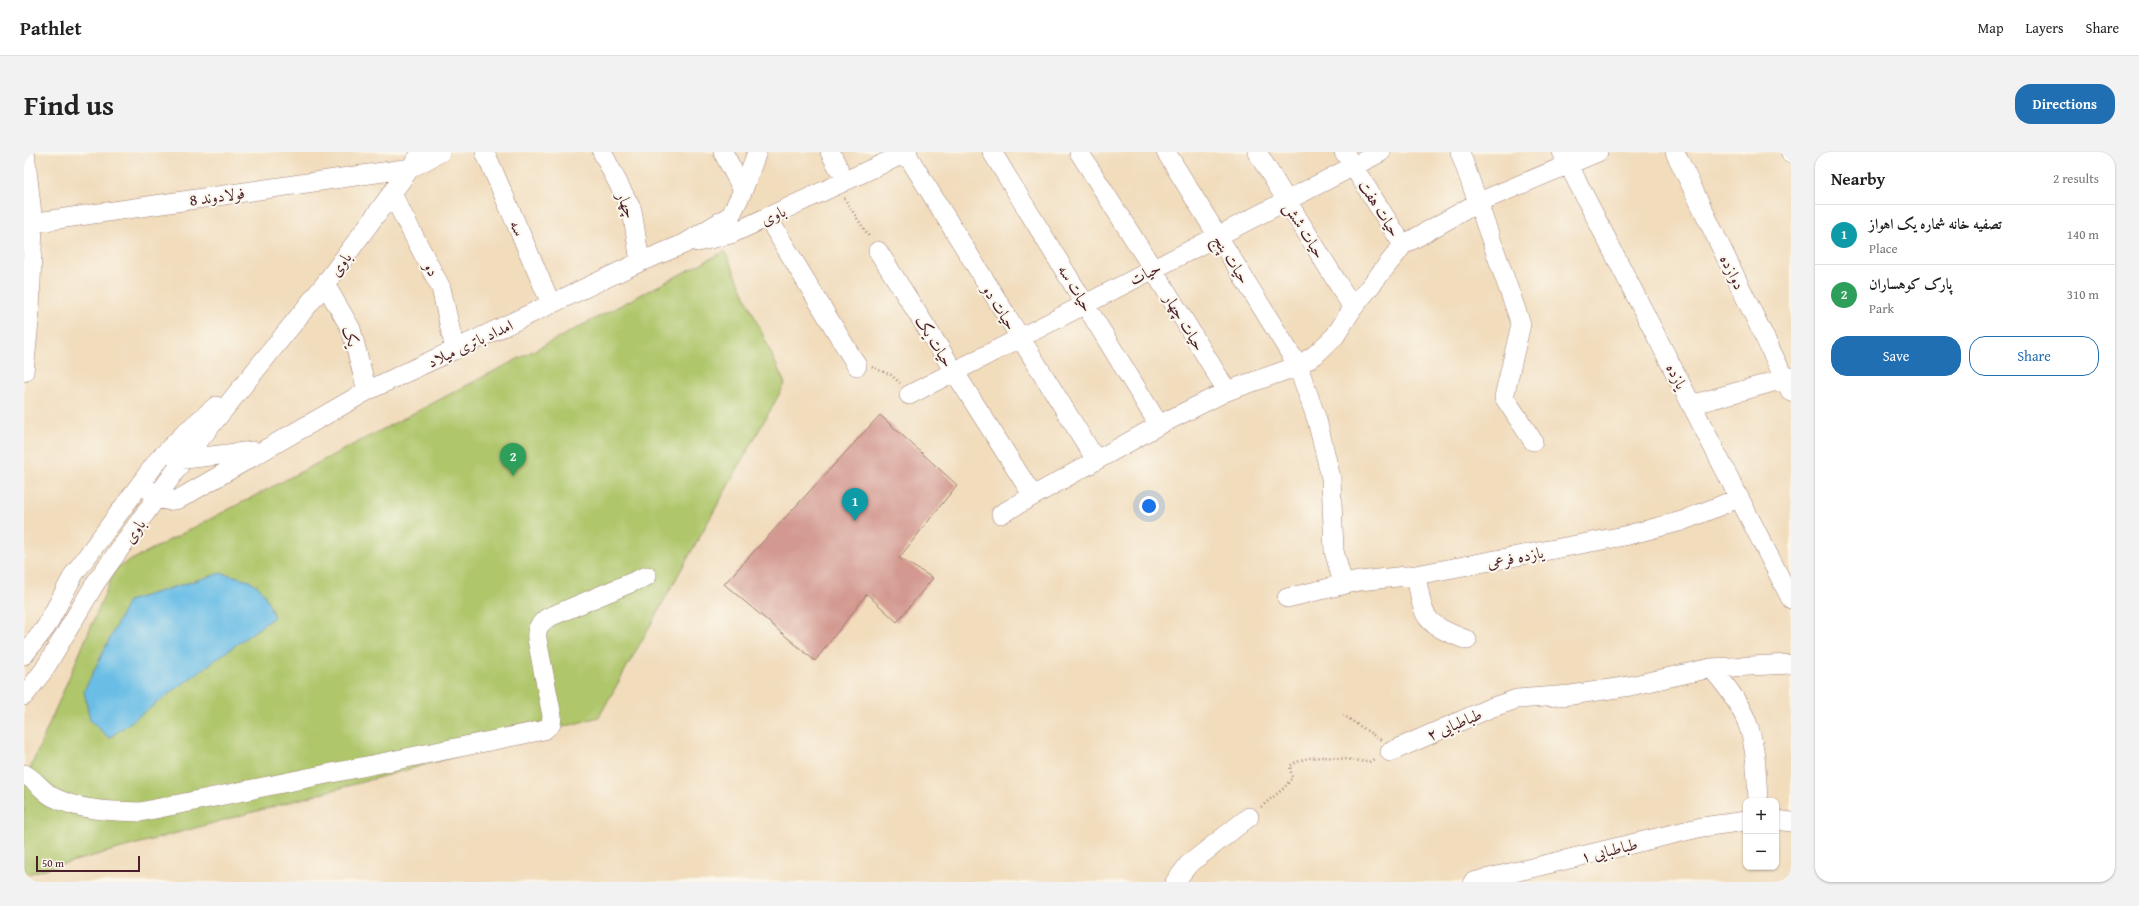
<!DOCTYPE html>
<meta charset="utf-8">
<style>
:root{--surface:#fff;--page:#f2f2f2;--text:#222;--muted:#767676;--line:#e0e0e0;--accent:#1f6fb2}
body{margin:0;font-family:"Gentium Book Plus",Amiri,serif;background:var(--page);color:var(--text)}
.controls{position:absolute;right:12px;bottom:12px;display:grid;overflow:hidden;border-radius:8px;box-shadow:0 1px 3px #0004}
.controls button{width:36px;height:36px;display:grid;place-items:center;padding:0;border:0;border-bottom:1px solid var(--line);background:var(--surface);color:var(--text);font:20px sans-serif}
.scale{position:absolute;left:12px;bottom:10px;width:104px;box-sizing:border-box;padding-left:4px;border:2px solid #4a1f2b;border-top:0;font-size:11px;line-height:14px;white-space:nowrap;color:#4a1f2b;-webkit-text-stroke:3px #fbf7ec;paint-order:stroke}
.you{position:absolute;left:1125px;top:354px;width:14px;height:14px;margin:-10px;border:3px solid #fff;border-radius:50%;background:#1a73e8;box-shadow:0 0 0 6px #1a73e833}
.badge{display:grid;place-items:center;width:26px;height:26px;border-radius:50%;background:var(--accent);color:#fff;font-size:13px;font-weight:700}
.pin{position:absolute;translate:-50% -33px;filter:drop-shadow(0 1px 2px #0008)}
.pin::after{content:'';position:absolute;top:21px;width:14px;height:12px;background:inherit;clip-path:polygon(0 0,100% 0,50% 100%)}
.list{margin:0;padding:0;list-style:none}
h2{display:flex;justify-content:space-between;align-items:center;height:52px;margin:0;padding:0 16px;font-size:17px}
h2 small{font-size:13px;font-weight:400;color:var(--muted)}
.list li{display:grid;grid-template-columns:26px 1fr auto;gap:12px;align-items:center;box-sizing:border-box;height:60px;padding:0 16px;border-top:1px solid var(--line)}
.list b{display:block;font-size:15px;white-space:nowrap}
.list p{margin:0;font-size:13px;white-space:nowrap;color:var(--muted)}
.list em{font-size:13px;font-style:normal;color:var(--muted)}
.actions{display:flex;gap:8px;padding:12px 16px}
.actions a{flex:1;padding:9px 0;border:1px solid var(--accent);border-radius:16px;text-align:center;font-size:14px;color:var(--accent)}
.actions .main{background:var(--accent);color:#fff}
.map{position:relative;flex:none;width:1767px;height:730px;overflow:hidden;border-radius:16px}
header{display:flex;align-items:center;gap:24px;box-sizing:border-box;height:56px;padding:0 20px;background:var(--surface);border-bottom:1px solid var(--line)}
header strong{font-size:19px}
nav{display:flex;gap:22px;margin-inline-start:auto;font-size:14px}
.intro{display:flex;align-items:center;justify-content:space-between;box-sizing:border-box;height:96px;padding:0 24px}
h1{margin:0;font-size:28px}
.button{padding:10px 18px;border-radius:16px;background:var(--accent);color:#fff;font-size:14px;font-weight:700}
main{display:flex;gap:24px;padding:0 24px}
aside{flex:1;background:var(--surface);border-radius:16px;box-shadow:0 1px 3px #0004}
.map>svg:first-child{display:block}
.green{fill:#afc66a;stroke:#7c724a}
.water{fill:#6abee6;stroke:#5a6e88}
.building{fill:#d39990}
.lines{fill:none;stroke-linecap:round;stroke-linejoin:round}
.minor-casing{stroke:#9e7e74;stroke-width:20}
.path{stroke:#9e7e74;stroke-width:2.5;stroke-dasharray:1 3;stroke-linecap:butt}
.minor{stroke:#fff;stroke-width:19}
.labels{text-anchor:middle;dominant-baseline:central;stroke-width:4;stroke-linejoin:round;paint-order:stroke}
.street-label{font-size:16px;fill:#4a1f2b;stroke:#fbf7ec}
</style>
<header>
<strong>Pathlet</strong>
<nav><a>Map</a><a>Layers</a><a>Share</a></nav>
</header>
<div class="intro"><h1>Find us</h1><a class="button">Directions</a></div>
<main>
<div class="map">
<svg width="1767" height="730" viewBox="0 0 1767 730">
<rect width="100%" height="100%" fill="#fbf7ec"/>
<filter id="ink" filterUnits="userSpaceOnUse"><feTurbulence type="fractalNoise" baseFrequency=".025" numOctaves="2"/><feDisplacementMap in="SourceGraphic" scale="8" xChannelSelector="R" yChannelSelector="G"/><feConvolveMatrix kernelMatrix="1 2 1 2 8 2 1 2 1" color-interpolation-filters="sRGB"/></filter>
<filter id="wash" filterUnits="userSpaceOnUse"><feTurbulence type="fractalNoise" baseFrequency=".012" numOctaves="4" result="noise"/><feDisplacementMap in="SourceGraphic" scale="16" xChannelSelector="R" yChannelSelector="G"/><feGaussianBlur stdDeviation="0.9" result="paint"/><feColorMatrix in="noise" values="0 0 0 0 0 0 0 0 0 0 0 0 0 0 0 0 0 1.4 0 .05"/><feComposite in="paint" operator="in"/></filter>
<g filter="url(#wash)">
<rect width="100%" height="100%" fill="#f1dcbc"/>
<path class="green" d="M701,99l60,133 -186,333 -575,158v-92l92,-215z"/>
<path class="water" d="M197,421c36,8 40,9 53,44l-165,121 -19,-18 -6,-29 44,-90z"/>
<g id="blocks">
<path class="building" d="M856,263l77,70 -58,73 34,20 -36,44 -30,-28 -52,67 -91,-77z"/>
</g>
</g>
<g filter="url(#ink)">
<use href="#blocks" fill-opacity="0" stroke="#9e7e74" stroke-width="1"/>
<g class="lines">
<g class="minor-casing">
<path id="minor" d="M461,0l66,152
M578,0l30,58 8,52
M699,0l20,38
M806,0l9,17
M968,0l167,273
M1055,0l74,117 74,122
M1142,0l132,214 19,54 14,58 3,73 9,33
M1233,0l96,156
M1320,0l59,93
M1436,0l61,172 -17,73 29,44
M1538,0l229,447
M1651,0l116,240
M1767,0v1
M882,1l190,307
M368,42l49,94 14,62
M744,66l89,148
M0,72l387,-56 30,-16
M673,90l34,-8 177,-82
M854,99l155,245
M301,132l26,45 16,62
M0,220l6,-60 3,-89 -8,-71
M885,243l472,-243
M1667,253l100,-28
M153,308l76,-9
M118,330c13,14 17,22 37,17l188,-108 273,-129 44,-18 47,-29 12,-25 14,-38
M977,362l158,-89 68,-34 71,-25 17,-11 20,-19 18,-28 50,-63 76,-43 119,-50
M1392,423c8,45 7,48 51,65
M1263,446l72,-17 57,-6 208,-39 58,-15 57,-23
M0,503l22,-28 28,-53 84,-114 29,-29 29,-25
M1687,516c43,48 44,71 47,133
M0,544l20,-26 52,-88 88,-123 141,-175 97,-132
M1366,600l100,-44 27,-9 54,-4 59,-9 81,-18 80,-4
M0,622c11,5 18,17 29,23 27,14 58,14 87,15l404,-82 7,-6 1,-8 -15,-77c-1,-11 2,-14 10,-21l100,-42
M1752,668l15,2
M1151,730l13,-17 61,-48
M1449,730l229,-55 44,-6"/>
</g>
<path class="path" d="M820,46l26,40
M848,215l19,8 9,8
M1319,563l38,25
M1237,655l23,-19 8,-10 -2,-12c22,-16 53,-6 79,-4l7,-4"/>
<use href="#minor" class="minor"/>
</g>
</g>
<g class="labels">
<g class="street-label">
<text transform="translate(193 44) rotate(-8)">فولادوند 8</text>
<text transform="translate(603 53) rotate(69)">چهار</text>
<text transform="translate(1356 56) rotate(58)">حیات هفت</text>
<text transform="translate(749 63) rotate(-25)">باوی</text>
<text transform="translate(494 76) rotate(67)">سه</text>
<text transform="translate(1281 78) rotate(58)">حیات شش</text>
<text transform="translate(1208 107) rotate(58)">حیات پنج</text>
<text transform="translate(316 112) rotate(-54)">باوی</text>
<text transform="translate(408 117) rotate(63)">دو</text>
<text transform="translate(1709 120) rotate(64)">دوازده</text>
<text transform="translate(1121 121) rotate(-27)">حیات</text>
<text transform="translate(1052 136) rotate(59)">حیات سه</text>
<text transform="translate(976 155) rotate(58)">حیات دو</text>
<text transform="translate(1161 170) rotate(59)">حیات چهار</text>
<text transform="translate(327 184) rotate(71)">یک</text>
<text transform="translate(911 189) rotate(58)">حیات یک</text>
<text transform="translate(446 191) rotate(-25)">امداد باتری میلاد</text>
<text transform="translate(1653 224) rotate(63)">یازده</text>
<text transform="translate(110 379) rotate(-55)">باوی</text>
<text transform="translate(1491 405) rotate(-11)">یازده فرعی</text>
<text transform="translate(1430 572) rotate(-23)">طباطبایی ۲</text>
<text transform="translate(1585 698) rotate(-14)">طباطبایی ۱</text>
</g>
</g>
</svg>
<div class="controls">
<button>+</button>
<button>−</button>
</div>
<div class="scale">50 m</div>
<div class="you"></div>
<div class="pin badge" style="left:831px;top:369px;background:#0f9aa8">1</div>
<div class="pin badge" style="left:489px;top:324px;background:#2e9e5b">2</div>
</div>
<aside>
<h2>Nearby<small>2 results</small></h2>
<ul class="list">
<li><span class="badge" style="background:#0f9aa8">1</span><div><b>تصفیه خانه شماره یک اهواز</b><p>Place</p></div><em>140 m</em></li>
<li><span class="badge" style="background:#2e9e5b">2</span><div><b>پارک کوهساران</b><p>Park</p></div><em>310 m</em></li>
</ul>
<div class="actions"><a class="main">Save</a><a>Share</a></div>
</aside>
</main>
